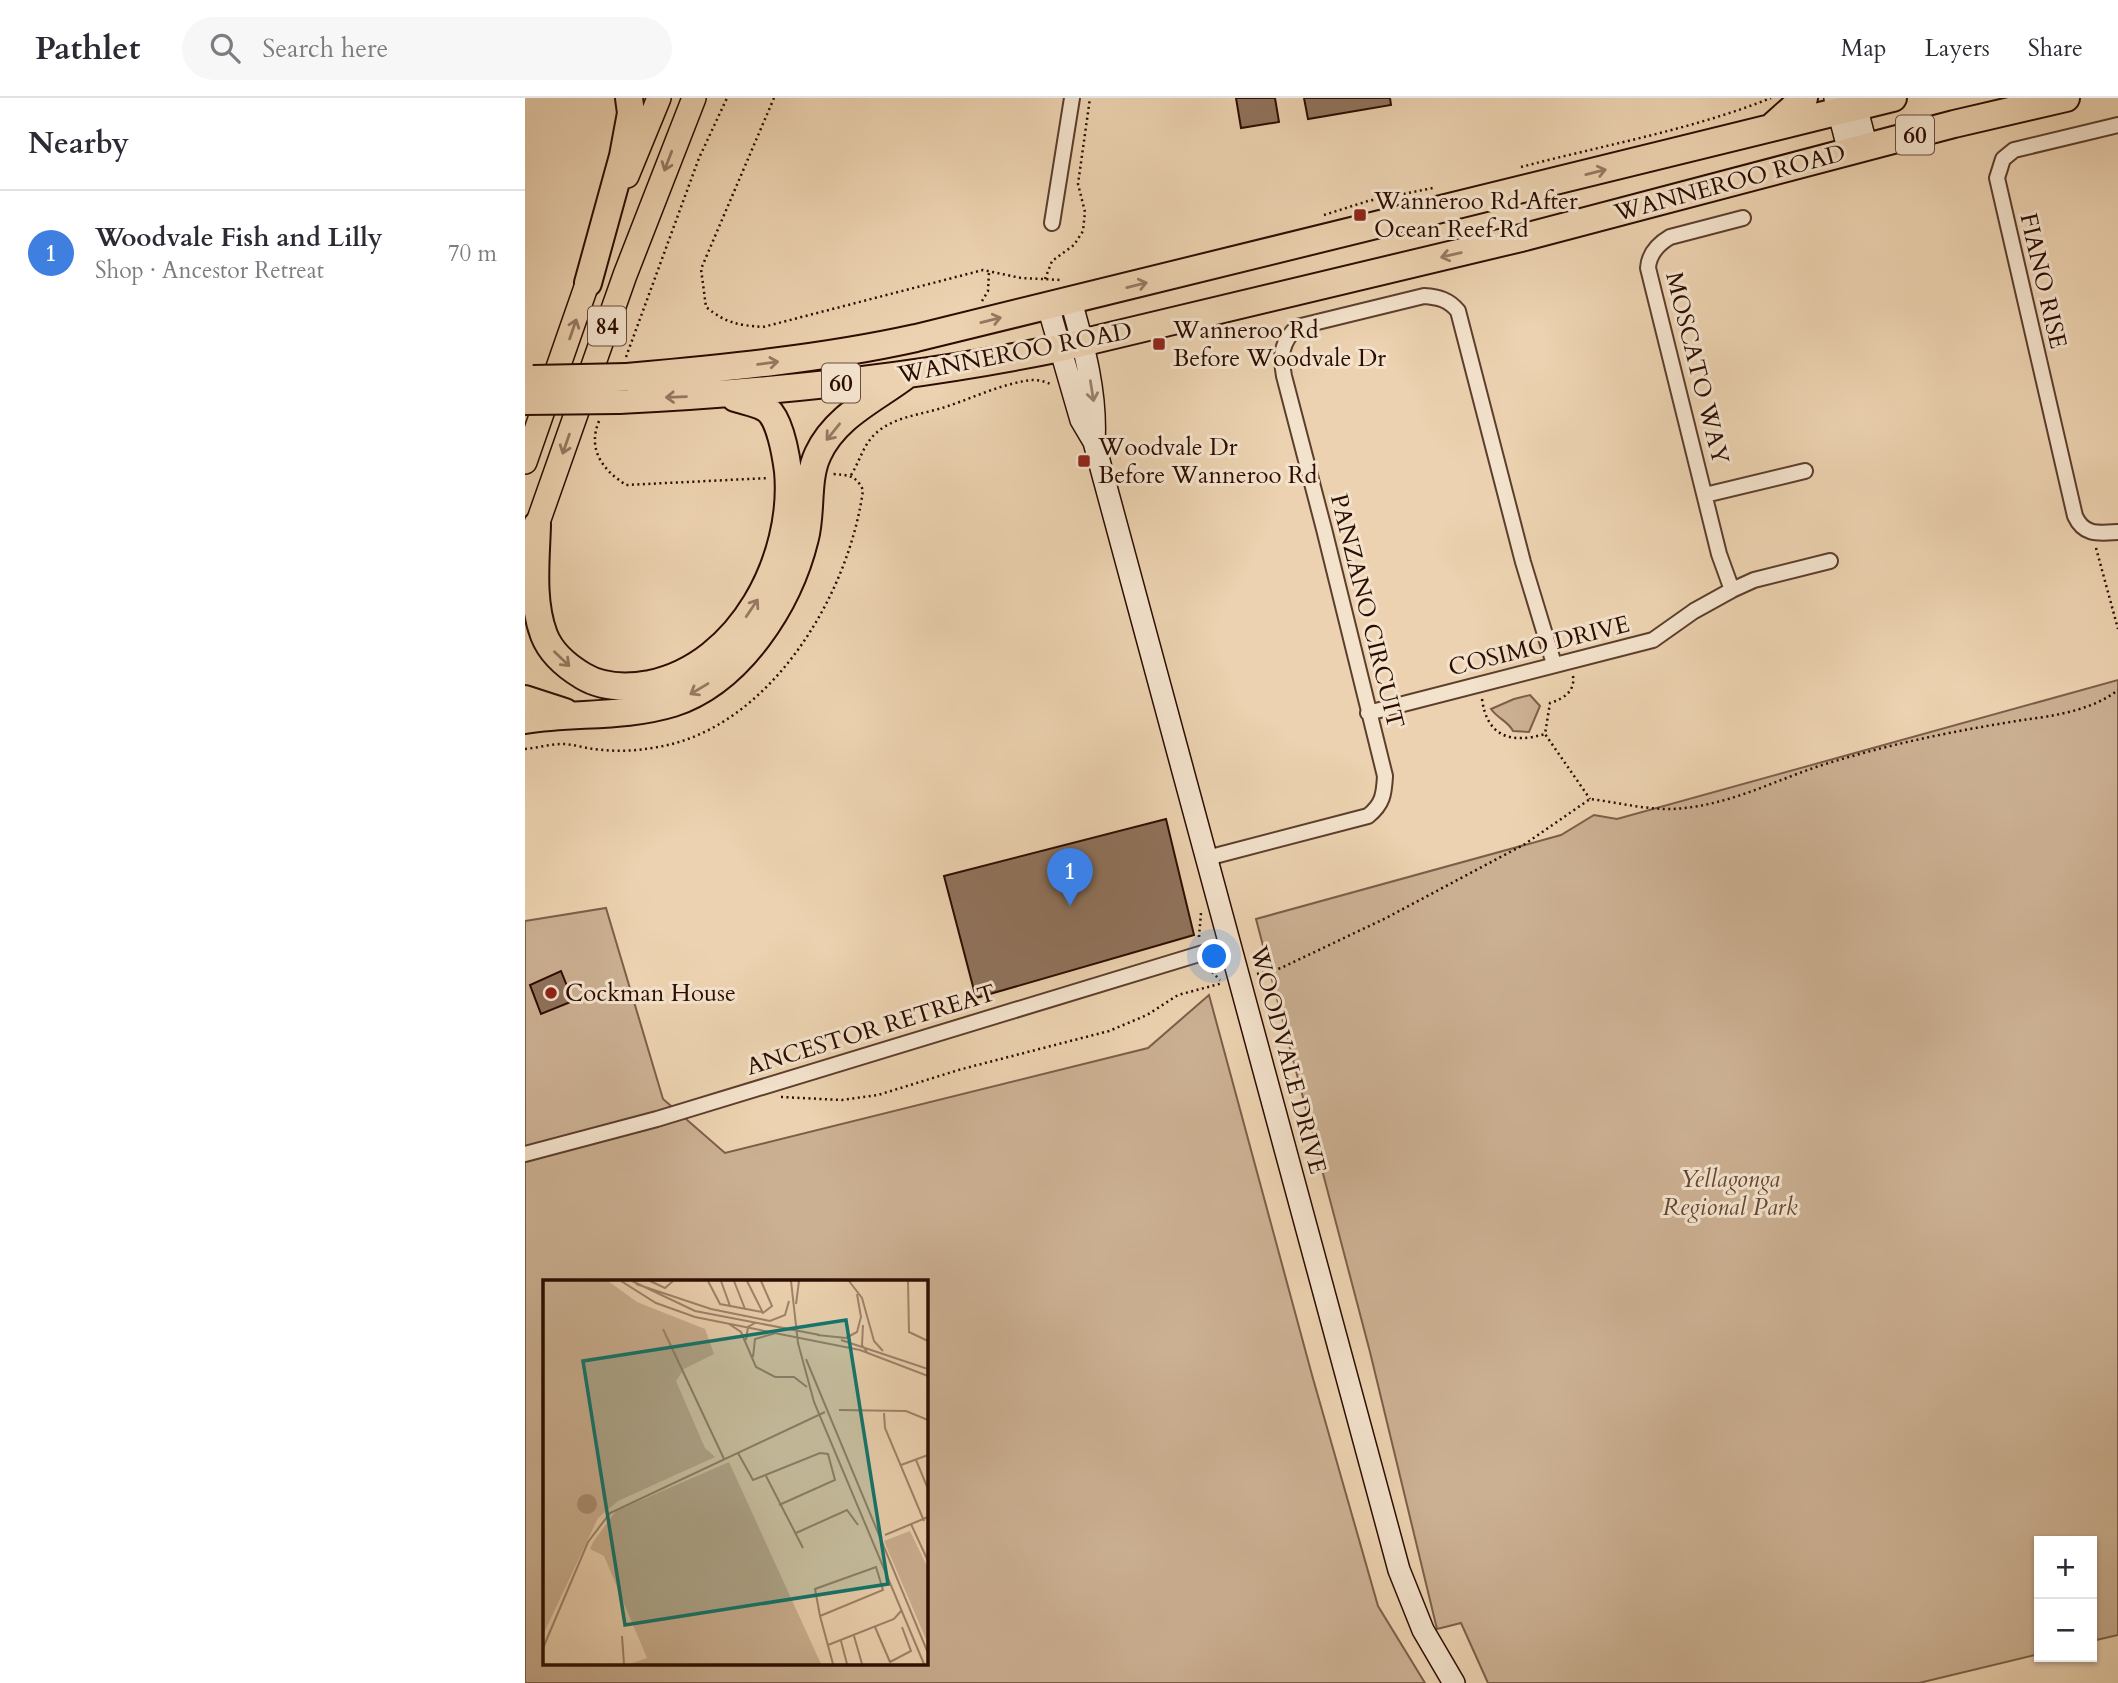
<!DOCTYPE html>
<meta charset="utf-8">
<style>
:root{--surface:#fff;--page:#f7f7f7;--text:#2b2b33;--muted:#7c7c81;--line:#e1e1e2;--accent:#7c3aed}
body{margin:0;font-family:Cardo,serif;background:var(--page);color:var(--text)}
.controls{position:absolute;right:21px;bottom:21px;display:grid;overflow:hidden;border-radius:0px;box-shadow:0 2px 5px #0004}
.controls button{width:63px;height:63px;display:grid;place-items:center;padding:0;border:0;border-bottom:2px solid var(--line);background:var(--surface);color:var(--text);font:35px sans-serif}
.you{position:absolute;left:690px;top:859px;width:24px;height:24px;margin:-18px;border:5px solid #fff;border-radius:50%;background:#1a73e8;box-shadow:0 0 0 10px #1a73e833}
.badge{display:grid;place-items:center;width:46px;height:46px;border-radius:50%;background:var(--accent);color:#fff;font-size:23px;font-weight:700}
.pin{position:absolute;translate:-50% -58px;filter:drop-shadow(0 2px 4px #0008)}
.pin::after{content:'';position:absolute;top:37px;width:24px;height:21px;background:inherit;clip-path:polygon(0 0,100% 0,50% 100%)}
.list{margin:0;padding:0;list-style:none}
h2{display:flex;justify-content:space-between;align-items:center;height:91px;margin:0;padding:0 28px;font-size:30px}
h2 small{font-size:23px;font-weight:400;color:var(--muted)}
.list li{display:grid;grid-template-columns:46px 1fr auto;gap:21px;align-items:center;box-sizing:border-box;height:126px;padding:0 28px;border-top:2px solid var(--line)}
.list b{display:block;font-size:26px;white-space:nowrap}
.list p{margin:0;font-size:23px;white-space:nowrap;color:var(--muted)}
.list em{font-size:23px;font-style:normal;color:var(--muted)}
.icon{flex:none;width:38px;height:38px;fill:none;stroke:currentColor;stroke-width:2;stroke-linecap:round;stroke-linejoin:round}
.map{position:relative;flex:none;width:1593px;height:1585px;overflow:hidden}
header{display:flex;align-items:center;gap:42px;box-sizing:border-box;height:98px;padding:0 35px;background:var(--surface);border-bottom:2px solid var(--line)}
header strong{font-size:33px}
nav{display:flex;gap:38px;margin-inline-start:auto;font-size:24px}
.search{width:490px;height:63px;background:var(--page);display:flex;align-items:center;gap:18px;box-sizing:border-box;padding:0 24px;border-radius:38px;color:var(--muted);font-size:26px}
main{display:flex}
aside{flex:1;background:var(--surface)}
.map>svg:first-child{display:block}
.green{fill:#cbb092;stroke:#7c5e49;stroke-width:2;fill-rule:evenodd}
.building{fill:#90735c;stroke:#2c0c00;stroke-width:2}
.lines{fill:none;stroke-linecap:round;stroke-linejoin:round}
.street-casing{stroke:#5c3e2c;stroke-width:18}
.secondary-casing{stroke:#2c0c00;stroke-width:24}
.primary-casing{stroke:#2c0c00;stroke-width:26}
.highway-casing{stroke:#2c0c00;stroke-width:30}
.path{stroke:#2c0c00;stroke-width:2.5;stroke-dasharray:2 3.5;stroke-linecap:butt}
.street{stroke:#f3e2cc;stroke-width:14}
.secondary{stroke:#f3e2cc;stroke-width:21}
.primary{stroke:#ecd2b0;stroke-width:23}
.highway{stroke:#ecd2b0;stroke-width:26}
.highway-bridge-casing{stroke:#2c0c00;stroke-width:30;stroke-linecap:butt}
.highway-bridge{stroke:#ecd2b0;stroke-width:26}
.oneway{stroke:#967961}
.oneway2{stroke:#998270}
.poi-dot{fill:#8f2418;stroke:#f3e2cc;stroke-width:2.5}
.labels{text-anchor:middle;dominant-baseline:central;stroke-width:6;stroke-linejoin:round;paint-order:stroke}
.shield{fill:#f3e2cc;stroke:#684c3d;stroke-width:2}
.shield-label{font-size:23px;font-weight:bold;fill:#2c0c00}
.street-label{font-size:24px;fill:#2c0c00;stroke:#f3e2cc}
.poi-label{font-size:24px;fill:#2c0c00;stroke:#f3e2cc;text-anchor:start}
.park-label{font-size:24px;font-style:italic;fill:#644533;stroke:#f3e2cc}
.inset-road{fill:none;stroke:#9f836a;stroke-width:2}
.view{fill:#0f766e;fill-opacity:0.15;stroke:#0f766e;stroke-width:3.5}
.inset-edge{fill:none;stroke:#2c0c00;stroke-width:3.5}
</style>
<header>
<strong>Pathlet</strong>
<div class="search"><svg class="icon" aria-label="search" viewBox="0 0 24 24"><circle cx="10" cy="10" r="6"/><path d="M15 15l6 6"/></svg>Search here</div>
<nav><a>Map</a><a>Layers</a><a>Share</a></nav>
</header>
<main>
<aside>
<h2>Nearby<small></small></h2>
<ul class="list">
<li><span class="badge" style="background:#3f7fe0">1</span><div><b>Woodvale Fish and Lilly</b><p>Shop · Ancestor Retreat</p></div><em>70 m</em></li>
</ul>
</aside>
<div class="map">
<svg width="1593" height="1585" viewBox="0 0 1593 1585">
<rect width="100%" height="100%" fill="#ecd2b0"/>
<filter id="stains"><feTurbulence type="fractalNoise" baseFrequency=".00286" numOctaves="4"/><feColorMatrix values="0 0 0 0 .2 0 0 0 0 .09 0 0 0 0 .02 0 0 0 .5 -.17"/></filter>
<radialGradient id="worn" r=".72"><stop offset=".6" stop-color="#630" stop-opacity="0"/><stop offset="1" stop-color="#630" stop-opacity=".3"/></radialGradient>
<path class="green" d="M1593,582v955l-26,6v-100h-53v113l-120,29h-431l-27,-60 -24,6 -67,-277 -114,-433 305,-84 33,-20 23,4z
M1005,597l10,11 -11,26 -16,-1c-5,-10 -15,-12 -22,-22l23,-10z
M81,810l57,191 62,54 423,-105 61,-53 103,380 66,231 47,77h-900v-762zM19,1184h382v382h-382z"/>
<path class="building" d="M711,0h39l4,24 -38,6z
M779,0h86l1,7 -83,14z
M641,721l28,116 -218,63 -32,-122z
M36,873l12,30 -32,13 -11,-29z"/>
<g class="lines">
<g class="street-casing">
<path id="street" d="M1593,27l-104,25 -11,9 -6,19 78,338c9,20 24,17 43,16
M527,125l20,-125
M1180,397l100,-24
M1207,492l-13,-36 -71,-286c1,-15 10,-24 22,-31l73,-19
M843,615l285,-73 41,-29 38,-21 22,-10 76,-19
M682,760l161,-42c15,-12 16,-22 17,-40l-61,-247 -40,-153c-4,-21 -3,-33 13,-49l127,-31c15,1 25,4 34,15l65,251 31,102
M0,1056l132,-35 572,-174"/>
</g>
<g class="secondary-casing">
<path id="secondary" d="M1310,0l14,54
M1329,0l13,50
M546,203c13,46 26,93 23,141
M523,208l33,114 13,22 305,1128 24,60 31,53"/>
</g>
<g class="primary-casing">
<path id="primary" d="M102,78l32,-78
M0,364l68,-195
M6,444l94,-267 69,-177"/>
</g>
<g class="highway-casing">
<path id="highway" d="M1249,27l30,-27
M63,185l35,-127 8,-43 -2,-15
M102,279c97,-9 194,-18 289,-39l977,-240
M94,302c149,-7 295,-22 441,-52l465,-111 429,-113 112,-26
M12,427c-1,35 -6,76 7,110 7,18 24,32 39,41 20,12 45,12 67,8 91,-19 146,-126 138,-213 -2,-15 -8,-55 -23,-63 -8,-5 -21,-7 -30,-10
M0,601l40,13
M0,622c50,-8 99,-2 148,-17 67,-22 116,-99 132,-165 7,-27 1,-59 13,-84 17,-37 55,-54 86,-77"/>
</g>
<path class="path" d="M249,0l-73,171 5,38c20,16 31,18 57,20l220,-57 38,8 40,2
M996,69c83,-22 170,-37 250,-69
M799,117l44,-14 65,-13
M520,181l7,-18 22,-16 9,-14 2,-19 -7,-28 12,-86
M457,203l6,-10 1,-19
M101,259l73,-199 28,-60
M74,323c-12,29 4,49 27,64l143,-7
M326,377c9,-14 12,-30 25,-42 18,-16 43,-18 66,-25 29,-9 58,-24 89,-28 7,0 14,1 21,5
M1571,450l22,81
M1048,578c2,15 -8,22 -23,27l-5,31 45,65
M957,601c5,38 29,45 63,35
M0,651c12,-1 25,-5 37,-5 11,0 22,4 32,5 22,3 42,2 64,-2 112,-19 191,-152 205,-257 -7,-15 -15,-15 -31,-16
M674,839l2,-24
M683,870l12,12
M732,876l24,-6 105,-50 139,-74 65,-45c32,4 64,13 95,9 46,-5 88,-26 131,-41 68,-22 137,-36 207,-47 31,-4 70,-10 95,-30
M256,999l61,3 36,-5 84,-26 147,-38 38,-16 31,-20 45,-12"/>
<use href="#street" class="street"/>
<use href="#secondary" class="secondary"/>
<use href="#primary" class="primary"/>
<use href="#highway" class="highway"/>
<g class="highway-bridge-casing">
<path id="highway-bridge" d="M8,281l94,-2
M0,303l94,-1"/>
</g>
<use href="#highway-bridge" class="highway-bridge"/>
</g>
<defs><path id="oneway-shaft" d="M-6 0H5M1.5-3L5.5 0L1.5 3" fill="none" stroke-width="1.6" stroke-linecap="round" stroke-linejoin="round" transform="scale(1.75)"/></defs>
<g class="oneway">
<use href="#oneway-shaft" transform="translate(143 63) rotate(111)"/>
<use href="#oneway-shaft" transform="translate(1071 74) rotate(-14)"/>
<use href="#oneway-shaft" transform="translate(926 157) rotate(167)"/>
<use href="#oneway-shaft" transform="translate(612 187) rotate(-14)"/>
<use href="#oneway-shaft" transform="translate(466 222) rotate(-14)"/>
<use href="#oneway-shaft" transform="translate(48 231) rotate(-71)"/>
<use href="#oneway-shaft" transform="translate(243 265) rotate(-8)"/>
<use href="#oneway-shaft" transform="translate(151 299) rotate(178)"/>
<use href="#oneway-shaft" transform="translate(308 334) rotate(129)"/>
<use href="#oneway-shaft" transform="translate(41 346) rotate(109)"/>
<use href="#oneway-shaft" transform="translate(227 510) rotate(-56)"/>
<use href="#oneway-shaft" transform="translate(37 561) rotate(44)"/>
<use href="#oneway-shaft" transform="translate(174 591) rotate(149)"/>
</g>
<use class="oneway2" href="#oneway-shaft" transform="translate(567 293) rotate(81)"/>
<g class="poi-dot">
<rect x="828" y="110" width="14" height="14" rx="3.5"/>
<rect x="627" y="239" width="14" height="14" rx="3.5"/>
<rect x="552" y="356" width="14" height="14" rx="3.5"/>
<circle cx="26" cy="895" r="7"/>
</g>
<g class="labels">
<g class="shield">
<rect x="1371" y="17.5" width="38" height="39" rx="5"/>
<rect x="63" y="208.5" width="38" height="39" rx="5"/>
<rect x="297" y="265.5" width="38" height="39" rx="5"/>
</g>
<g class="shield-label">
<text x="1390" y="37">60</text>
<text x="82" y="228">84</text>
<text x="316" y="285">60</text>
</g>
<g class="street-label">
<text transform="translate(1205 85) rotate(-15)">WANNEROO ROAD</text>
<text transform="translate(1518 183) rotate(77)">FIANO RISE</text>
<text transform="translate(490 255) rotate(-11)">WANNEROO ROAD</text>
<text transform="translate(1172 270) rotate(76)">MOSCATO WAY</text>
<text transform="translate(842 513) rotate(76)">PANZANO CIRCUIT</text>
<text transform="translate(1014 548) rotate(-14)">COSIMO DRIVE</text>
<text transform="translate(346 932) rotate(-17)">ANCESTOR RETREAT</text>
<text transform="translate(763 962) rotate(75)">WOODVALE DRIVE</text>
</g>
<g class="poi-label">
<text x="849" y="103">Wanneroo Rd After<tspan x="849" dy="28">Ocean Reef Rd</tspan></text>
<text x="648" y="232">Wanneroo Rd<tspan x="648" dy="28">Before Woodvale Dr</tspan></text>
<text x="573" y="349">Woodvale Dr<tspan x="573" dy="28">Before Wanneroo Rd</tspan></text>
<text x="40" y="895">Cockman House</text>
</g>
<g class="park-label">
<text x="1205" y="1081">Yellagonga<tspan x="1205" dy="28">Regional Park</tspan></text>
</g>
</g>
<g transform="translate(18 1182)">
<rect width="385" height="385" fill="#ecd2b0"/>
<path d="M0,1h65l29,21 68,27 9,25 -30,15 -8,12 29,67 10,9 -97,44 -20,17 -55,117zM186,182l92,202h-191l17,-6 -43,-102 -14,-7 3,-7 23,-31zM367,251l18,37v76l-44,-103z" fill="#cbb092"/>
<path d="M34 224a10 10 0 1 1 20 0a10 10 0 1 1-20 0Z" fill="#ab8f74"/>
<path class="inset-road" d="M78,1l35,22 39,14 165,33 68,26M89,1l63,30 125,24M107,1l15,7 8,-7M165,1l12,23 42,8M178,1l9,25M191,1l11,28M204,1l16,32 9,-7 -11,-25M248,1l7,62 16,59 110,262M306,1l13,17 12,43 9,10M365,1l1,51 19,9M93,4l75,25 59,12 15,-6 4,-14M253,24l3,-23M186,44l12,8 15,35 19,10h19l13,10M320,45l-1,20 5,7M120,49l61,130M274,55l29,3 11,-6 4,-15 -4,-23M203,60l2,-13 7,-4M298,60l87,29M210,77l2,-18 21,-6M263,79l122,294M296,130l67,1 22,9M341,133l1,15 39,93M195,173l15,27 67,-27 8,1 7,26 -56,25M373,180l12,29M358,185l27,-10M223,196l37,72M368,244l17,37M253,253l51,-23 11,15M342,255l43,-18M277,336l63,-26 -7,-23 -61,22 5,27 13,48M332,347l15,35 21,-11 -9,-24M79,356l2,28M311,356l8,28M298,361l6,23M285,365l66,-26 7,-8M0,368l45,-106 22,-29 215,-101"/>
<path class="view" d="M303,40l42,264 -263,41 -42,-264z"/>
<rect width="385" height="385" class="inset-edge"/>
</g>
<rect width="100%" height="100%" filter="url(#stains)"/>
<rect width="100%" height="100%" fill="url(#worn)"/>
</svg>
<div class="controls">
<button>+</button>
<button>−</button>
</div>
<div class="you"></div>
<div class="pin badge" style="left:545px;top:808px;background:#3f7fe0">1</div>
</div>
</main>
